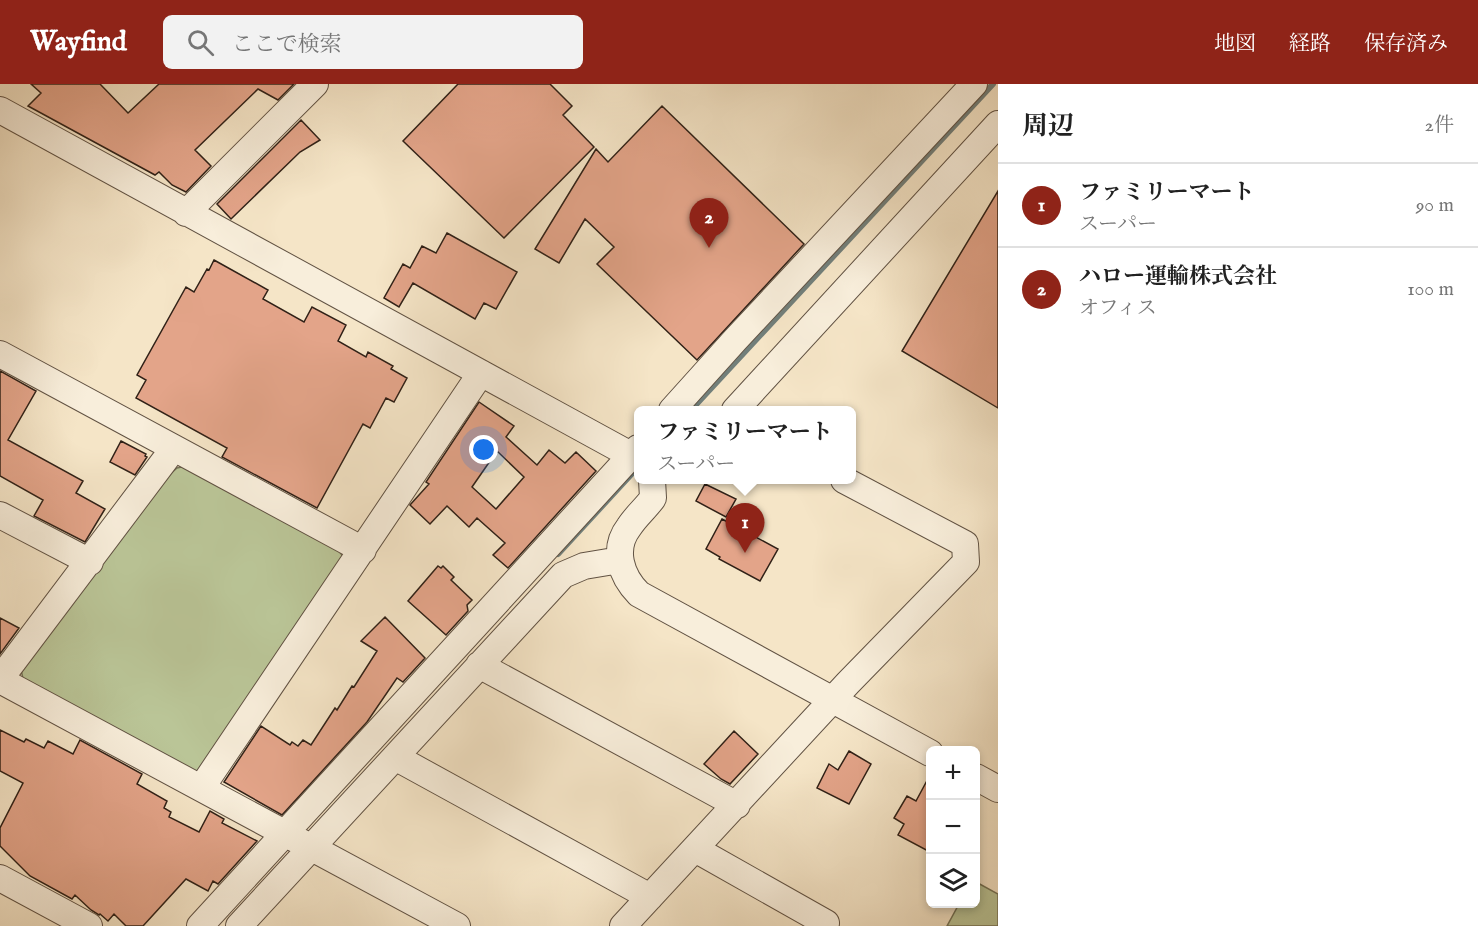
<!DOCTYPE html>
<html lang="ja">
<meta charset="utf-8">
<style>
:root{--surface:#fff;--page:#f2f2f2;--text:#222;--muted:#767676;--line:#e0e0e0;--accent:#8f2418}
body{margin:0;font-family:"IM FELL English","Noto Serif JP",serif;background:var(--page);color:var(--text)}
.controls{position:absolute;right:18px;bottom:18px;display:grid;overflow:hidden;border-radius:9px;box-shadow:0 3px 9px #0003}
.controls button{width:54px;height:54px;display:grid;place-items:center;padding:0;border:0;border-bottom:2px solid var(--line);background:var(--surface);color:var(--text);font:30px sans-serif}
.you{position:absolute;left:484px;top:366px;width:21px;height:21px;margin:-15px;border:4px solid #fff;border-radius:50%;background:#1a73e8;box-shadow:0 0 0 9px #1a73e833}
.badge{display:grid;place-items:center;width:39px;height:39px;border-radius:50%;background:var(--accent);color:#fff;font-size:20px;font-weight:700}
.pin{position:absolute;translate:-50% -50px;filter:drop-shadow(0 2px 3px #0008)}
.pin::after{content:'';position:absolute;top:32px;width:21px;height:18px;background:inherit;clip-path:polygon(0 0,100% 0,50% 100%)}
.popup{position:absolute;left:634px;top:322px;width:222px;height:78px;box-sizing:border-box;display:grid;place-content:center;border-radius:9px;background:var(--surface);filter:drop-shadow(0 2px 4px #0005);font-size:20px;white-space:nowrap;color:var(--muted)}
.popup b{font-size:22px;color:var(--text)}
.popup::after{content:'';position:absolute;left:50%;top:100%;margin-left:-12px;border:12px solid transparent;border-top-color:var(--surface)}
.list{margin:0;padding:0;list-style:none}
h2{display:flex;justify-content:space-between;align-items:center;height:78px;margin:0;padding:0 24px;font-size:26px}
h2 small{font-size:20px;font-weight:400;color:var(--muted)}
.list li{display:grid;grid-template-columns:39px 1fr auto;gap:18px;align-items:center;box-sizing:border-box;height:84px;padding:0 24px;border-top:2px solid var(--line)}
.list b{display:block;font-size:22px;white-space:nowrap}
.list p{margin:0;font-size:20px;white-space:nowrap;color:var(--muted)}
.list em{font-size:20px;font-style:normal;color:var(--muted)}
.icon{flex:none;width:33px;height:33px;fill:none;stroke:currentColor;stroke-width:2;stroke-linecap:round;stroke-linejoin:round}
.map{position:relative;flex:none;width:998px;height:842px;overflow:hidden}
header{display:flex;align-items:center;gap:36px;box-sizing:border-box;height:84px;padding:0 30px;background:var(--accent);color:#fff}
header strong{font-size:28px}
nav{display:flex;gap:33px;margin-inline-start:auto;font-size:21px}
.search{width:420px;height:54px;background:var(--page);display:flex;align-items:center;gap:15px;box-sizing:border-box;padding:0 21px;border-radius:9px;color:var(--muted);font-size:22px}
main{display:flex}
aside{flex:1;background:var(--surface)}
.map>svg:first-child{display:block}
.green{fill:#bac597;stroke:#757357;stroke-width:1.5}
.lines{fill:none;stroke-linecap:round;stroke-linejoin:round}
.stream{stroke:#727f7a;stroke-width:6}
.building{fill:#e3a489;stroke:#302117;stroke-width:1.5;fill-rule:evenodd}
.minor-casing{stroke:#615243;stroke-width:28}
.minor{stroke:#f8eedb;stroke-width:26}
</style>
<header>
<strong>Wayfind</strong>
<div class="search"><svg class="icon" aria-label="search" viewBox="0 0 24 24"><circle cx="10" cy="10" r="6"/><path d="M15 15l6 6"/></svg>ここで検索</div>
<nav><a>地図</a><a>経路</a><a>保存済み</a></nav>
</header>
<main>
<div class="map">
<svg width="998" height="842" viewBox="0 0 998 842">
<rect width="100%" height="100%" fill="#f5e5c7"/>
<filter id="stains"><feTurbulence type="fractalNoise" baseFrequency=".00333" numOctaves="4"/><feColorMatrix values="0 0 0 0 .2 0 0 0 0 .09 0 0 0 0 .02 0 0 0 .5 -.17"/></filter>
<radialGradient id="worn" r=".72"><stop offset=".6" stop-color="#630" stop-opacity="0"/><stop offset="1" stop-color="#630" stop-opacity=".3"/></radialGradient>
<path class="green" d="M186,382l151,83 5,6v6l-139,207 -12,6 -167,-91 -3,-13 147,-194 9,-8z
M976,798l22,12v32h-51l12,-22h17z"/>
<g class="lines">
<path class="stream" d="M691,326l302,-326
M558,470l80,-87"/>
</g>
<path class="building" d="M31,0h69l28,29 31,-29h135l-16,16 -20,-11 -63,61 16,16 -25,26 -14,-7 -13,-13 -4,3 -127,-69 13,-13z
M458,0h92l22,22 -9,9 31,32 -90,91 -101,-97z
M662,22l142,138 -107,116 -100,-96 17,-17 -29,-28 -26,44 -24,-14 61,-100 12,13z
M301,36l19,20 -20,12 -69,67 -14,-15z
M998,107v217l-96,-57z
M447,149l70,39 -21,37 -12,-6 -9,16 -62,-36 -14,24 -15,-9 19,-34 7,4 12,-22 14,7z
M214,176l54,30 -5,9 41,23 8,-15 34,18 -8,16 28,16 2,-5 25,14 -2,3 16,9 -13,24 -8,-4 -16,30 -7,-4 -46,84 -95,-51 5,-9 -91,-50 10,-18 -9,-5 49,-88 8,5 13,-23 2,1z
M0,287l36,20 -28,49 75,41 -7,12 29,16 -20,33 -51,-26 9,-16 -43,-24z
M479,318l35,24 -8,11 31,28 12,-15 16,13 11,-11 20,19 -88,97 -15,-13 12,-12 -28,-25 -8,9 -22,-21 -17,18 -20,-19 19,-21 -3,-2zM497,367l27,26 -28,32 -24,-22z
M121,357l25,13 -1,2 2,1 -12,18 -25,-13z
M705,400l31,15 -10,18 -30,-16z
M722,435l56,30 -18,32 -41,-22 1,-2 -14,-8z
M438,482l3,2 2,-2 11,11 -3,3 21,20 -5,5 1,6 -22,24 -38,-34z
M385,533l40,41 -22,24 -6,-4 -30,44 -85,93 -58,-33 37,-56 29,19 2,-3 6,4 5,-6 8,5 24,-37 2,2 15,-24 2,1 23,-36 -16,-10z
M0,534l19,10 -19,26z
M0,646l24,12 2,-3 18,9 4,-7 25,13 7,-14 62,34 -5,10 30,17 -3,7 7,4 -2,5 30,15 11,-21 14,8 -2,4 35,18 -39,43 -5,-3 -5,10 -22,-12 -43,47h-17l-12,-12 -6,7 -8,-7 -1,1 -8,-5 -16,-15 -3,4 -42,-23 -30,-30v-18l23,-45 -23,-12z
M734,647l24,23 -28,30 -9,-5 -17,-15z
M849,667l22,13 -22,40 -32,-16 12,-24 9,6z
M930,691v77l-32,-17 6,-11 -10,-6 13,-22 9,5z"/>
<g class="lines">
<g class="minor-casing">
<path id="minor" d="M0,26l638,349
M186,129l129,-129
M0,270l363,196
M672,326l63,-70 239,-256
M735,326l263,-286
M652,396l1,18c-7,10 -17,18 -24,29 -17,22 -8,49 10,67l291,159
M0,431l90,47
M479,581l258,140
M0,595l174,-231
M0,596l457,246
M395,673l255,140
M976,693l22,12
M202,703l279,-414
M695,765l131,74
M0,794l89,48
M200,842l438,-478
M239,842l324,-351 21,-9 36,-6
M623,842l225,-243 118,-121 -1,-18 -121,-64"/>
</g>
<use href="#minor" class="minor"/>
</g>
<rect width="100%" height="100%" filter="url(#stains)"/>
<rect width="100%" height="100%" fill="url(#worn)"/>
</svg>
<div class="controls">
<button>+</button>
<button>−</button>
<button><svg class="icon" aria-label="layers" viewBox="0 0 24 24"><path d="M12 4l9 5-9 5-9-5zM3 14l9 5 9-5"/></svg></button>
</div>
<div class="you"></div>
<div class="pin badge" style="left:745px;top:469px">1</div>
<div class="popup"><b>ファミリーマート</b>スーパー</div>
<div class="pin badge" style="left:709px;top:164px">2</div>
</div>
<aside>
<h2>周辺<small>2件</small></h2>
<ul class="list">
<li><span class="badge">1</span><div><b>ファミリーマート</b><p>スーパー</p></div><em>90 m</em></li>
<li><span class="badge">2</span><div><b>ハロー運輸株式会社</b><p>オフィス</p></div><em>100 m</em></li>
</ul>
</aside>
</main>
